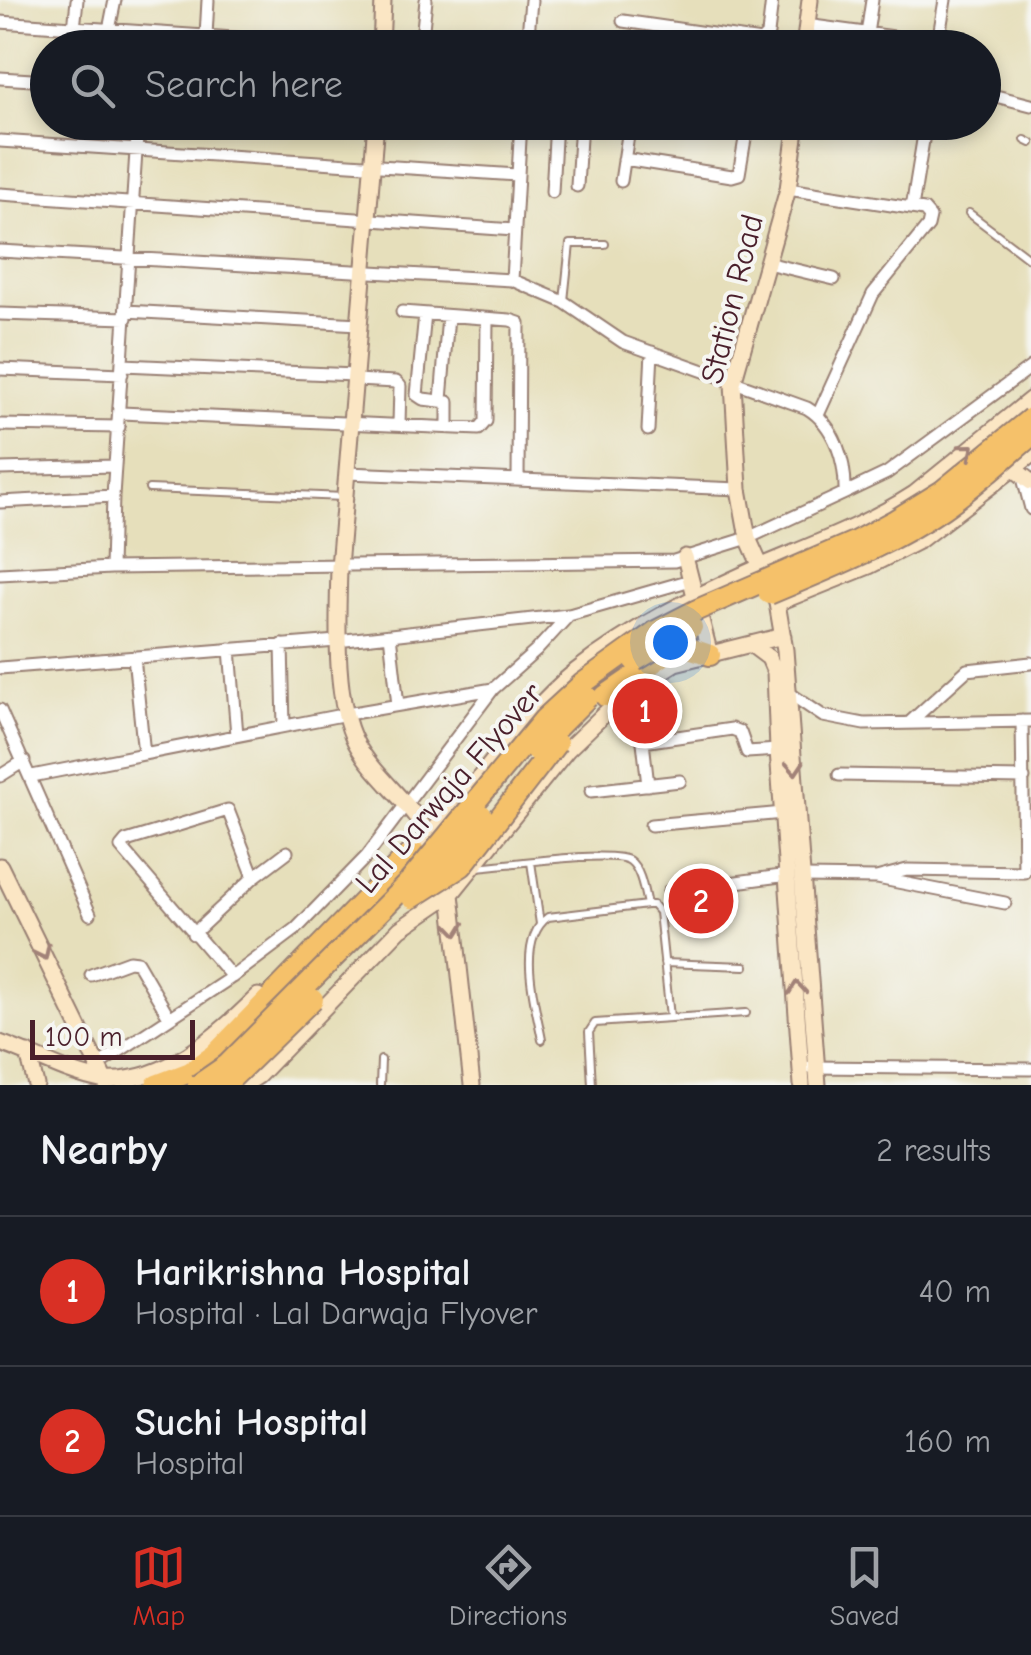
<!DOCTYPE html>
<meta charset="utf-8">
<style>
:root{--surface:#171b24;--page:#20242c;--text:#f1f3f6;--muted:#9ea1a6;--line:#363941;--accent:#d93025}
body{margin:0;font-family:"Comic Neue",sans-serif;background:var(--page);color:var(--text)}
.scale{position:absolute;left:30px;bottom:25px;width:165px;box-sizing:border-box;padding-left:10px;border:5px solid #4a1f2b;border-top:0;font-size:28px;line-height:35px;white-space:nowrap;color:#4a1f2b;-webkit-text-stroke:8px #f6f6f2;paint-order:stroke}
.you{position:absolute;left:670px;top:642px;width:35px;height:35px;margin:-25px;border:8px solid #fff;border-radius:50%;background:#1a73e8;box-shadow:0 0 0 15px #1a73e833}
.badge{display:grid;place-items:center;width:65px;height:65px;border-radius:50%;background:var(--accent);color:#fff;font-size:32px;font-weight:700}
.pin{position:absolute;translate:-50% -50%;border:5px solid #fff;box-shadow:0 2px 10px #0006}
.list{margin:0;padding:0;list-style:none}
h2{display:flex;justify-content:space-between;align-items:center;height:130px;margin:0;padding:0 40px;font-size:42px}
h2 small{font-size:32px;font-weight:400;color:var(--muted)}
.list li{display:grid;grid-template-columns:65px 1fr auto;gap:30px;align-items:center;box-sizing:border-box;height:150px;padding:0 40px;border-top:2px solid var(--line)}
.list b{display:block;font-size:38px;white-space:nowrap}
.list p{margin:0;font-size:32px;white-space:nowrap;color:var(--muted)}
.list em{font-size:32px;font-style:normal;color:var(--muted)}
.icon{flex:none;width:55px;height:55px;fill:none;stroke:currentColor;stroke-width:2;stroke-linecap:round;stroke-linejoin:round}
.map{position:relative;flex:none;width:1031px;height:1085px;overflow:hidden}
.search{position:absolute;background:var(--surface);box-shadow:0 5px 15px #0003;left:30px;right:30px;top:30px;height:110px;display:flex;align-items:center;gap:25px;box-sizing:border-box;padding:0 35px;border-radius:55px;color:var(--muted);font-size:38px}
.sheet{height:430px;background:var(--surface)}
nav{display:flex;justify-content:space-around;align-items:center;box-sizing:border-box;height:140px;border-top:2px solid var(--line);background:var(--surface);font-size:28px;color:var(--muted)}
nav a{display:grid;justify-items:center;gap:5px}
nav .on{color:var(--accent)}
.map>svg:first-child{display:block}
.lines{fill:none;stroke-linecap:round;stroke-linejoin:round}
.lane-casing{stroke:#987f73;stroke-width:10}
.street-casing{stroke:#987f73;stroke-width:15}
.secondary-casing{stroke:#987f73;stroke-width:19}
.highway-casing{stroke:#987f73;stroke-width:24}
.lane{stroke:#fff;stroke-width:6}
.street{stroke:#fff;stroke-width:11}
.secondary{stroke:#fbe6c4;stroke-width:15}
.highway{stroke:#f5c16b;stroke-width:20}
.highway-bridge-casing{stroke:#987f73;stroke-width:24;stroke-linecap:butt}
.highway-bridge{stroke:#f5c16b;stroke-width:20}
.oneway{stroke:#a28278}
.labels{text-anchor:middle;dominant-baseline:central;stroke-width:8;stroke-linejoin:round;paint-order:stroke}
.street-label{font-size:32px;fill:#4a1f2b;stroke:#f6f6f2}
</style>
<div class="map">
<svg width="1031" height="1085" viewBox="0 0 1031 1085">
<rect width="100%" height="100%" fill="#f6f6f2"/>
<filter id="ink" filterUnits="userSpaceOnUse"><feTurbulence type="fractalNoise" baseFrequency=".01" numOctaves="2"/><feDisplacementMap in="SourceGraphic" scale="20" xChannelSelector="R" yChannelSelector="G"/><feConvolveMatrix kernelMatrix="1 2 1 2 8 2 1 2 1" color-interpolation-filters="sRGB"/></filter>
<filter id="wash" filterUnits="userSpaceOnUse"><feTurbulence type="fractalNoise" baseFrequency=".0048" numOctaves="4" result="noise"/><feDisplacementMap in="SourceGraphic" scale="40" xChannelSelector="R" yChannelSelector="G"/><feGaussianBlur stdDeviation="2.25" result="paint"/><feColorMatrix in="noise" values="0 0 0 0 0 0 0 0 0 0 0 0 0 0 0 0 0 1.4 0 .05"/><feComposite in="paint" operator="in"/></filter>
<g filter="url(#wash)">
<rect width="100%" height="100%" fill="#e6dfbb"/>
</g>
<g filter="url(#ink)">
<g class="lines">
<g class="lane-casing">
<path id="lane" d="M1025,140l6,3
M969,213l62,47
M564,301l6,-57h35
M149,489l195,8
M531,862l9,62
M478,867c26,-2 136,-18 152,-6 11,8 14,31 17,44h6l6,7 11,105
M664,963l81,3
M542,1040c-6,-34 -27,-99 6,-123l99,-12
M380,1085l1,-25
M592,1085l-3,-53 6,-9 151,-10"/>
</g>
<g class="street-casing">
<path id="street" d="M623,21l138,20 7,-7 4,-34
M0,22l381,26
M806,25l132,18
M109,30l6,-30
M867,34l5,-34
M206,36l2,-36
M72,48l5,-48
M421,48l5,-48
M527,48l4,-48
M937,48l8,-48
M0,78l48,3
M984,93l47,12
M901,122l25,4
M0,141l517,34
M624,159l108,17 7,-2 6,-35 -3,-6 -77,-11
M621,181l9,-59
M577,186l4,-64
M788,189l136,21 6,7 -2,9 -55,68 -55,121
M552,192l4,-70
M0,194l514,36
M912,208l14,-86
M0,251l512,29 52,22 59,40 184,66c28,17 39,54 38,85l42,-20 144,-106
M767,263l67,16
M512,280l9,-158
M126,311l233,13
M402,312l108,8 9,3 -1,157
M0,314l126,4
M425,314l-8,81 6,4 25,3v26
M123,365l232,10
M0,369l122,5
M355,380l41,2 4,4 -1,38
M441,400l7,-84
M121,413l358,16 7,-8 1,-102
M0,425l119,2
M648,430l4,-78
M0,469l114,-3
M347,473l392,16
M1023,478l8,31
M0,502l113,-6 25,-374
M111,568l2,-72
M0,574l111,-6 563,-7 74,-23 97,-45
M390,635l8,70
M282,645l2,81
M230,649l7,86
M134,657l10,97
M0,668l337,-27 231,-26
M789,693l34,23 41,8 167,-3
M625,695l18,47 5,43
M0,710l90,204
M909,723l58,-53 64,-7
M643,742l89,-13 8,3 7,20 31,-2
M839,775l185,3
M0,776l24,-15
M32,776l315,-62 146,-25
M591,791l89,-10
M651,825l132,-12
M803,877l73,1 31,-8 117,2 -2,-151
M877,878l128,25
M669,891l119,-16
M193,934l61,-57 33,-25
M91,975l38,-14 8,1 32,55
M232,977l-111,-130 5,-6 102,-31 26,67
M98,1065l134,-88 64,-48 71,-73 126,-167 43,-38 33,-36 122,-35
M810,1067l221,2"/>
</g>
<g class="secondary-casing">
<path id="secondary" d="M381,48l2,-48
M804,48l6,-48
M376,122l-37,445c-1,49 -6,133 17,176 18,34 58,62 76,98
M797,122l-9,67 -55,194 6,106 9,49 29,65 8,47 33,435
M1014,469l17,13
M685,557l25,98
M777,603l92,-37 51,-26 111,-85
M753,646l16,12 6,14 3,78 24,335
M405,856c66,-52 105,-132 171,-185 56,-44 121,-76 186,-105 52,-22 104,-41 152,-72l117,-95
M0,866l107,219
M443,867l8,27 21,191
M0,1043c33,11 67,31 101,37 64,5 117,-45 157,-84
M28,1053l8,32
M244,1085l14,-9 142,-147 51,-35 116,-144 55,-53 53,-34 108,-27"/>
</g>
<g class="highway-casing">
<path id="highway" d="M605,696l67,-46 14,-3 24,8
M156,1085l34,-13 25,-18 190,-196 14,-3 20,10"/>
</g>
<use href="#lane" class="lane"/>
<use href="#street" class="street"/>
<use href="#secondary" class="secondary"/>
<use href="#highway" class="highway"/>
<g class="highway-bridge-casing">
<path id="highway-bridge" d="M769,594c59,-25 119,-48 173,-85 31,-21 60,-49 89,-73
M635,661l57,-34
M535,750l53,-53
M430,878l52,-63
M412,898l50,-32 95,-123
M198,1085l29,-20 183,-184 134,-162 38,-35 74,-53 41,-21 157,-68 41,-22 47,-29 89,-73
M225,1085l88,-86"/>
</g>
<use href="#highway-bridge" class="highway-bridge"/>
</g>
<defs><path id="oneway-chevron" d="M-2-3.5L2.5 0L-2 3.5" fill="none" stroke-width="1.6" stroke-linecap="round" stroke-linejoin="round" transform="scale(2.5)"/></defs>
<g class="oneway">
<use href="#oneway-chevron" transform="translate(968 450) rotate(-39)"/>
<use href="#oneway-chevron" transform="translate(795 768) rotate(86)"/>
<use href="#oneway-chevron" transform="translate(456 929) rotate(84)"/>
<use href="#oneway-chevron" transform="translate(43 953) rotate(64)"/>
<use href="#oneway-chevron" transform="translate(797 988) rotate(-95)"/>
</g>
</g>
<g class="labels">
<g class="street-label">
<text transform="translate(732 299) rotate(-76)">Station Road</text>
<text transform="translate(449 788) rotate(-49)">Lal Darwaja Flyover</text>
</g>
</g>
</svg>
<div class="scale">100 m</div>
<div class="you"></div>
<div class="pin badge" style="left:645px;top:711px">1</div>
<div class="pin badge" style="left:701px;top:901px">2</div>
<div class="search"><svg class="icon" aria-label="search" viewBox="0 0 24 24"><circle cx="10" cy="10" r="6"/><path d="M15 15l6 6"/></svg>Search here</div>
</div>
<section class="sheet">
<h2>Nearby<small>2 results</small></h2>
<ul class="list">
<li><span class="badge">1</span><div><b>Harikrishna Hospital</b><p>Hospital · Lal Darwaja Flyover</p></div><em>40 m</em></li>
<li><span class="badge">2</span><div><b>Suchi Hospital</b><p>Hospital</p></div><em>160 m</em></li>
</ul>
</section>
<nav>
<a class="on"><svg class="icon" aria-label="map" viewBox="0 0 24 24"><path d="M3 6l6-2 6 2 6-2v14l-6 2-6-2-6 2zM9 4v14M15 6v14"/></svg>Map</a>
<a><svg class="icon" aria-label="directions" viewBox="0 0 24 24"><path d="M12 3l9 9-9 9-9-9zM9 14v-3h6M13 9l2 2-2 2"/></svg>Directions</a>
<a><svg class="icon" aria-label="saved" viewBox="0 0 24 24"><path d="M7 4h10v16l-5-4-5 4z"/></svg>Saved</a>
</nav>
